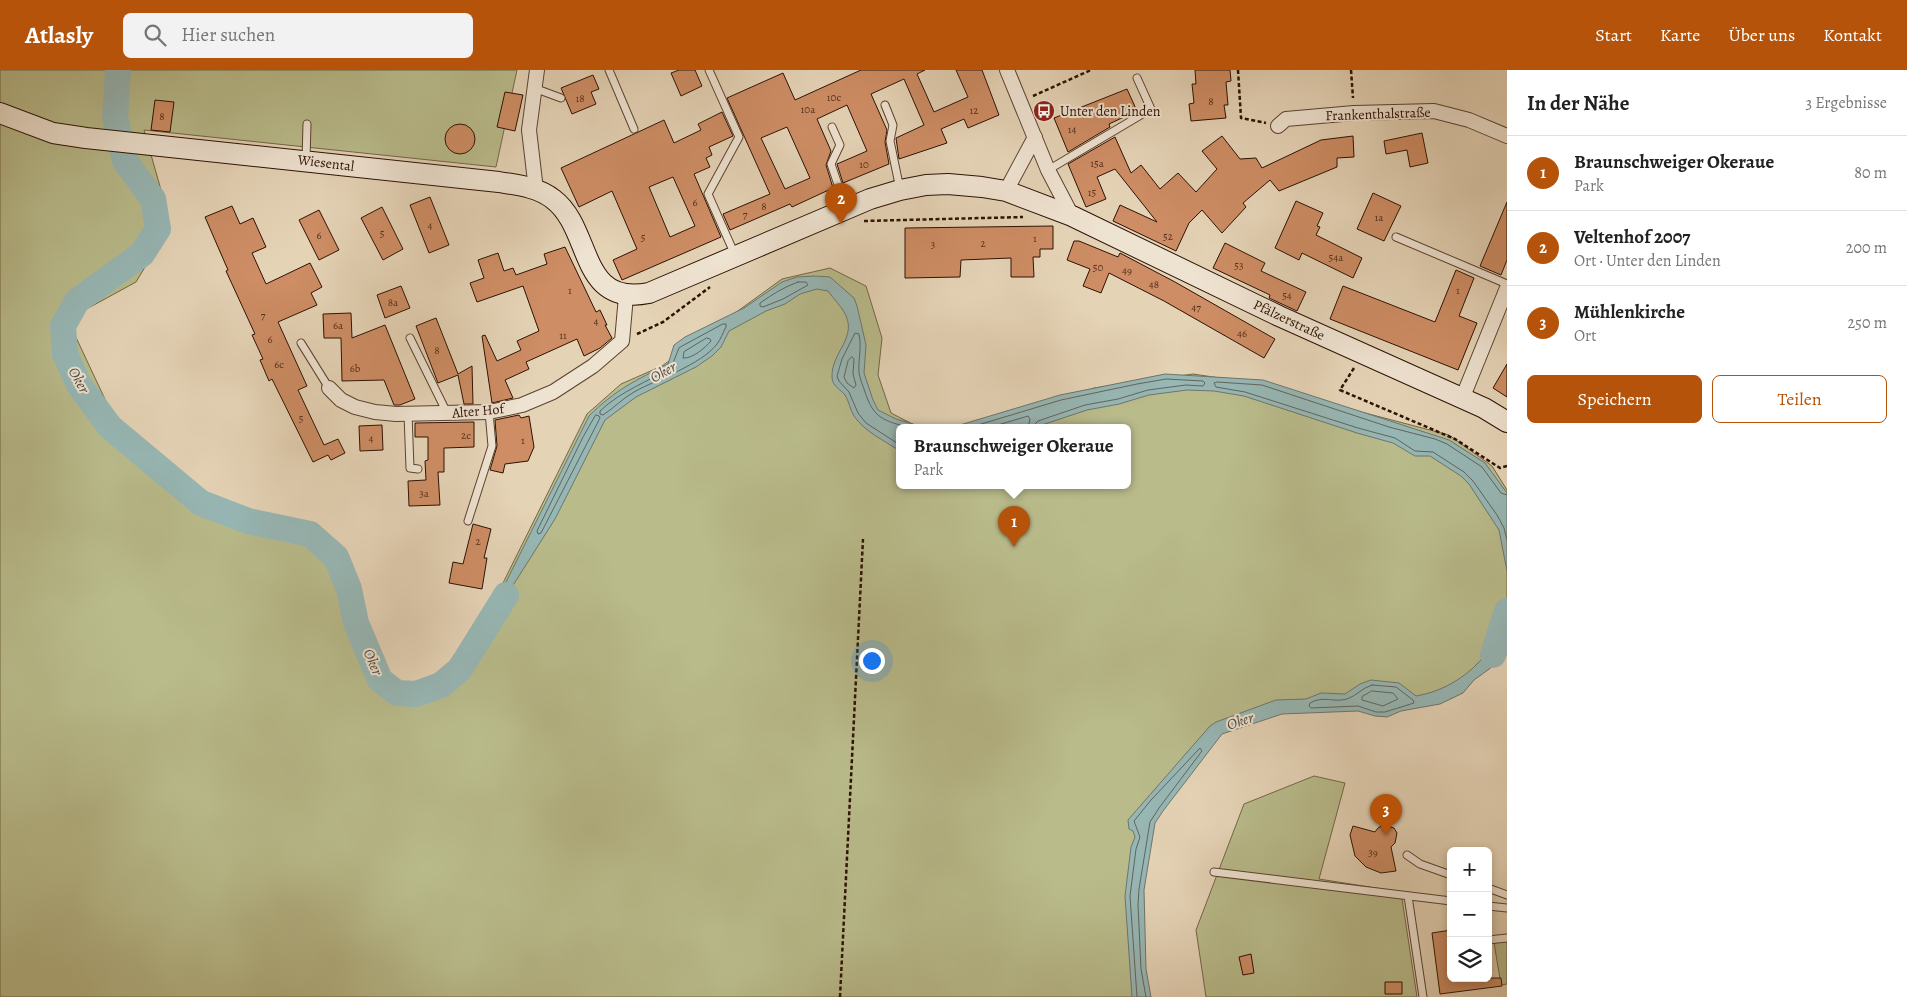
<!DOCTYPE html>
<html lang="de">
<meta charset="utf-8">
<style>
:root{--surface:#fff;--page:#f2f2f2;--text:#222;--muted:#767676;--line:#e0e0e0;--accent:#b45309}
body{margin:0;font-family:Alegreya,serif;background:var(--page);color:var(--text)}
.controls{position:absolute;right:15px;bottom:15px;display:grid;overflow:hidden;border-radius:8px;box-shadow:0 2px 8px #0003}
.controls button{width:45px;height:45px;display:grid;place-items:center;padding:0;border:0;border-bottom:1px solid var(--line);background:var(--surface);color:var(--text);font:25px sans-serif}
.you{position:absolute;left:871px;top:590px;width:18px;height:18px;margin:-12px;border:4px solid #fff;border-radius:50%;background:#1a73e8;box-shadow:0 0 0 8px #1a73e833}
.badge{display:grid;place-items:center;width:32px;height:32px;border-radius:50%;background:var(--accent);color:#fff;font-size:16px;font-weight:700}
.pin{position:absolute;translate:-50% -41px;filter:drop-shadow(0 1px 2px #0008)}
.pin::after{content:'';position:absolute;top:26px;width:18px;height:15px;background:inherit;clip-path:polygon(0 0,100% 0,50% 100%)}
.popup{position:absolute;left:896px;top:354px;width:235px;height:65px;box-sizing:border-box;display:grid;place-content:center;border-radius:8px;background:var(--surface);filter:drop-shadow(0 1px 4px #0005);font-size:16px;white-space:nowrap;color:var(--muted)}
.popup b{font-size:19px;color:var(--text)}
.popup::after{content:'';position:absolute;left:50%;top:100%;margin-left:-10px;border:10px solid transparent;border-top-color:var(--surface)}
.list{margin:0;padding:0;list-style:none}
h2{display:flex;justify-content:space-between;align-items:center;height:65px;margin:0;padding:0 20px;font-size:21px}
h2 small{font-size:16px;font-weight:400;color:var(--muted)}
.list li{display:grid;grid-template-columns:32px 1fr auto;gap:15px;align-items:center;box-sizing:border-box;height:75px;padding:0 20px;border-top:1px solid var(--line)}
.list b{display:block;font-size:19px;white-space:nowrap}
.list p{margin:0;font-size:16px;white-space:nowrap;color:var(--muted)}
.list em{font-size:16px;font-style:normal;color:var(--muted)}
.actions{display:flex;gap:10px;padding:15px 20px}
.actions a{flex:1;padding:11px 0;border:1px solid var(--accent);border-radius:8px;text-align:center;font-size:18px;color:var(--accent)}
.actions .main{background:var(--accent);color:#fff}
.icon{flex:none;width:28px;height:28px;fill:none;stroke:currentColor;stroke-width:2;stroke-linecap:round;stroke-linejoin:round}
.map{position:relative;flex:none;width:1507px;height:927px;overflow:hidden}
header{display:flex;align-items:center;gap:30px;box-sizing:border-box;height:70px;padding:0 25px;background:var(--accent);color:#fff}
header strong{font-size:24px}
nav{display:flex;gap:28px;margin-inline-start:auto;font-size:18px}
.search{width:350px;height:45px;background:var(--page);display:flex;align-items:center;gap:12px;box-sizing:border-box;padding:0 18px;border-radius:8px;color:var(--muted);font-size:19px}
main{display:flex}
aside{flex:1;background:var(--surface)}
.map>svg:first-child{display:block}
.green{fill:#b9bb8b;stroke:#736647}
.water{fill:#97b7b5;stroke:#6d756e}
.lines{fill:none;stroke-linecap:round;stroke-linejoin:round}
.shore{stroke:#62645c;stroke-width:1}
.river{stroke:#97b7b5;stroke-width:26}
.building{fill:#ce8d64;stroke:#2d1103;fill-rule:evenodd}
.lane-casing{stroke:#5b4230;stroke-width:9}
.street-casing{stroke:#5b4230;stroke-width:16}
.secondary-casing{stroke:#2d1103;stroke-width:22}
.path{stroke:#2d1103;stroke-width:2.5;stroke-dasharray:4 2.5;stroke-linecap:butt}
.lane{stroke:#eee2d0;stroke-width:7}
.street{stroke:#eee2d0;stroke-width:14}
.secondary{stroke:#eee2d0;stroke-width:20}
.labels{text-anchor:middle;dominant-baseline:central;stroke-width:4;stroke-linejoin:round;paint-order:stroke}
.number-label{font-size:11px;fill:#55301b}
.poi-label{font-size:14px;fill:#2d1103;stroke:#eee2d0;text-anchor:start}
.street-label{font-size:14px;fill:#2d1103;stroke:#eee2d0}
.water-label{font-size:15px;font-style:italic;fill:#524b41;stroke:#eee2d0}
</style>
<header>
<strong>Atlasly</strong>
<div class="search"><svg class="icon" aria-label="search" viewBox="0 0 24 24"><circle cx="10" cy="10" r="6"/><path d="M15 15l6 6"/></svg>Hier suchen</div>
<nav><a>Start</a><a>Karte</a><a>Über uns</a><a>Kontakt</a></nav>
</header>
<main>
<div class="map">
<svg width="1507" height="927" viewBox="0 0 1507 927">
<rect width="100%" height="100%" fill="#e5d3b6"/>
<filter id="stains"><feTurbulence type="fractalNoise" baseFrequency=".004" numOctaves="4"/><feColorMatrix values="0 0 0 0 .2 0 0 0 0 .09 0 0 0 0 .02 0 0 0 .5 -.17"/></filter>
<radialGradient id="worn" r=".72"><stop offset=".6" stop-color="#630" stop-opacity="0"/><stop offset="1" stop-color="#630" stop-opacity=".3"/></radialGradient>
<path class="green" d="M0,0h517l-21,97 -352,-37 17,60 5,42 -30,50 -55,30 -8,19 38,81 91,87 110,30 39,36 7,59 25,53 14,11 39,-6 66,-97 85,-171 34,-30 41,-18 120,-87 48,-11 36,18 16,52 -4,37 13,38 29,15h-20v58h228v-58h-159l125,-40 99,-14 54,8 202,53 43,31 15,24v153l-49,52 -176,16 -61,20 -69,87 -14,85 8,94h-1146z
M1314,706l31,7 -26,96 82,13 16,105h-211l-10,-67 48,-126z
M1507,871v43l-6,1 -7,-42z"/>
<path class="water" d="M815,206l15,1 24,21 3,8 9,39 -2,28 9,27 5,10 18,9 30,9h-26v23c-15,-10 -35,-19 -46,-35 -4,-6 -5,-15 -9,-21 -5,-6 -13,-9 -13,-18 -1,-25 27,-40 12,-65 -4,-7 -11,-14 -16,-21l-11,-2 -17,5 -15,10 -19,7 -37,20 -8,16 -9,9 -16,11 -60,30 -31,23 -50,99 -95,150 44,-83 85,-170c26,-26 47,-36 79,-52l6,-19 11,-8 59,-29 38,-26 15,-5z
M1165,304l98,6 186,60 36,23 22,30v78l-8,-41 -30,-46 -8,-8 -31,-20h-15l-22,-13 -36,-10 -113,-37 -30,-5 -27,-1 -38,5 -30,9 -32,6 -54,18h-83l110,-33z
M1507,542v41l-4,6 -29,21 -11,13 -23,11 -39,7 -14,6 -12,-1 -17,-5 -76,3 -60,20 -59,77 -8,12 -11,67 2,79 5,28h-19l-7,-101 6,-49 4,-10 -2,-6 -4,-2 -1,-9 82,-94 6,-4 60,-22 30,-1 15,-6 24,1 15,-10 11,-4 28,3 17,13c43,-7 80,-41 91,-84z"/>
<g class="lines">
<path class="shore" d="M798,212h8l2,3 -25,14 -20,8 -3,-1v-3c13,-9 24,-16 38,-21z
M723,254h3v3c-3,5 -5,12 -9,17 -16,21 -60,35 -83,48 -11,6 -20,16 -31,23l-3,-1v-3c21,-20 47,-29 71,-43l8,-20z
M707,268l3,1 1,2c-6,7 -19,18 -28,17l1,-6z
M852,287l2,2 -1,15 3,11 -2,3 -7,-5 -3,-6 4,-16z
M596,345l3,1 1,2 -59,115 -3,1 -1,-3 46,-94z
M968,358l93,-28 76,-16 29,-5 37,2 2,2 -2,3 -17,-1 -38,5 -30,9 -33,6 -47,16 -3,3 -1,4
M988,358l40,-12 2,3 -2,9
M900,375l-34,-22 -8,-10 -9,-21 -10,-11 -2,-5 5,-17 13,-26 4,1c3,14 -1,26 0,39 1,6 4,13 6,19 9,27 18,28 45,36
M1507,425l-6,-2 -19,-26 -35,-23 -12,-5 -46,-12 -127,-42 -45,-3 -3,1 2,4 29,5 113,36 37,10 20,13 18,1 31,20 9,9 24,34 7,13 3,12
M1372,615l24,2 17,13 1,3 -29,9h-9l-18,-6 -47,2 -2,-2 1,-3c14,-8 23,0 37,-4 9,-3 15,-11 25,-14z
M1372,621l21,2 5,6 -15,7 -21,-6v-3z
M1137,927l-7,-101 6,-47 4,-12 -6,-16 17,-21 49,-52 2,3 -43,57 -9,14 -11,67 -1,16 3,64 5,28"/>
<path class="river" d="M118,0l-3,47 10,44 28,38 5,30 -16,25 -65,47 -14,25 2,28 14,31 31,42 91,76 47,18 62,13 26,23 13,32 7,34 24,57 17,13 19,1 25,-9 19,-16 46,-74
M1493,585l14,-44"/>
</g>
<path class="building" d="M679,0h16l7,16 -21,10 -10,-23z
M861,0h64l-8,4 17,38 34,-15 -12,-27h26l17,45 -31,13 -4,-9 -23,10 6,14 -48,16 -3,-21 28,-13 -20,-46 -33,15 16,36 -2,12 4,22 -46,19 -6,-19 30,-13 -20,-46 -30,14 14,32 -5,14 7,23 -41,19 -2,-3 -60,26 -7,-16 47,-20 -43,-96 56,-25 12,27zM787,57l23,51 -25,11 -24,-51z
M1195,0h35l1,11 -5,1 2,23h-4l2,13 -35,3 -2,-17 5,-1 -2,-19h4z
M593,5l6,14 -8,3 5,12 -24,10 -11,-26z
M1127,19l10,22 -28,13 1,3 -42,25 -14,-34z
M505,22l18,3 -8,36 -18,-4z
M155,30l19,2 -4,30 -19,-2z
M722,42l11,24 -24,11 3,8 -6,3 4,9 -16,7 27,63 -99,43 -9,-20 24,-11 -25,-58 -33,16 -18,-39 103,-48 10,23 27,-13 -3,-6zM673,107l22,49 -25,11 -21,-50z
M445 69a15 15 0 1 1 30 0a15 15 0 1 1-30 0Z
M1422,63l6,30 -18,4 -3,-17 -21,4 -2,-13z
M1222,66l18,23 16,-1 6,10 59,-28 32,-4 1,21 -17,1v9l-58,24 -9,-11 -27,23 3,4 -24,26 -20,-23 -13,13 -13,28 -63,-30 7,-16 37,17 -42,-53 -18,8 9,22 -20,8 -18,-43 47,-27 16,36 10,-8 19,24 18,-16 18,19 21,-23 -15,-18z
M1373,123l28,13 -17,35 -27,-12z
M430,127l19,48 -20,8 -19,-48z
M1296,131l27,12 -6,13 3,1 -4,8 46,23 -9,20 -51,-25 -3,7 -24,-12z
M1507,132v58l-6,15 -21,-9z
M232,136l8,18 13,-6 13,29 -14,6 14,31 44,-21 12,24 -11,6 6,12 -39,17 29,64 -9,4 26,55 14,-6 7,14 -14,7 -3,-5 -15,7 -41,-83 -3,2 -9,-21 3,-1 -11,-24 3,-1 -29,-63 2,-1 -23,-53z
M382,137l21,42 -20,11 -22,-42z
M319,140l20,40 -20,10 -20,-40z
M1053,156v23h-13v8h-7l1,20h-23v-19l-50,2 -1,17 -55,1v-50z
M1074,171h5l39,16 2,-4 55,29 100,57 -11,19 -100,-57 -55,-28 -8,20 -18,-7 7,-17 -23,-9z
M1225,173l40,20 -4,8 45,21 -9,19 -28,-13 1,-3 -57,-27z
M565,177l31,65 4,-2 7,15h-2l7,13 -12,10 -16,8 -7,-17 -51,23 3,7 -24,11 8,18 -21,5 -10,-67 3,-1 12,26 24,-11 -4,-9 22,-10 -16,-45 -46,16 -7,-19 14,-5 -6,-18 20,-7 6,18 9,-3 3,7 31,-11 -3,-10z
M1456,200l18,8 -15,38 18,7 -19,47 -128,-51 13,-33 92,36z
M401,216l9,22 -25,10 -8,-23z
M351,243l1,25 33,-13 30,74 -15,6h-6l-10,-25 -42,1 -1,-43h-17l-1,-24z
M436,248l22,56 14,-8 1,38h-9l-6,-29 -20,8 -22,-57z
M1507,294v33l-14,-9z
M519,345l2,3 8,-2 5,31 -6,14 -23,3 -2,9 -13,-3 7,-24 -2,-26z
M474,352v25l-30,1v24h-6l2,33 -31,1 -1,-25 18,-1 -1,-19 3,-1v-23h-13v-14z
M382,355l1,25 -23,1 -1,-25z
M473,454l18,5 -7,29h3l-5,31 -33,-6 4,-21 10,2z
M1383,755l11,3 3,5 -2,10 -4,4 5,24 -15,2 -15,-6 -11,-11 -5,-21 3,-9 22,6 3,-4z
M1451,860v48h50l1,8 -62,8 -8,-61z
M1251,884l3,19 -11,2 -4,-18z
M1385,912h17v12h-17z"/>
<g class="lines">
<g class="lane-casing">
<path id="lane" d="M609,0l25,59
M709,0l30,67 -31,57 27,61
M534,18l27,10
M885,35l8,20 -3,16 10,48
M832,57l8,18 -9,19 15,44
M306,90l1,-36
M1048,100l103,-61 -14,-31
M1396,167l111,47
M410,268l37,75
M301,273l28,45
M408,344l2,54 8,1
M468,451l24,-75 -3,-34
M1407,785l13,9 31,11
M1214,802l237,29
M1488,818l19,7
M1408,826l15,101
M1488,836l19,2
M1488,870l19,-2"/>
</g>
<g class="street-casing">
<path id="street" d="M1007,0l41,100 24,46
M1278,56l8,-7 68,-6 80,-2 35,9 38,16
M536,120l-7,-60 8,-60
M1006,121l29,-54
M329,318l12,12 14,7 20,5 21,2 93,-2 33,-7 31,-13 40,-26 29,-25 4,-45
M1462,329l45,-111"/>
</g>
<g class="secondary-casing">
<path id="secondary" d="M0,43l53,20 33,5 413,44c18,3 39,5 54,17 40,30 25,108 96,94l221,-94 30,-9 26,-5 22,-1 34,3 24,4 66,25 207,100 205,92 23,14"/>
</g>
<path class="path" d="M1238,0l3,48 25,5
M1351,0l2,28
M1033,26l58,-26
M864,151l159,-4
M637,264l26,-12 47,-35
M1354,298l-14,22 115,49 45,29 7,-2
M840,927l23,-458"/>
<use href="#lane" class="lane"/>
<use href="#street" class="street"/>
<use href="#secondary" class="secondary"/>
</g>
<defs>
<g id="bus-disc" transform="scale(1.125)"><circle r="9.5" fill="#8f2418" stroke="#eee2d0"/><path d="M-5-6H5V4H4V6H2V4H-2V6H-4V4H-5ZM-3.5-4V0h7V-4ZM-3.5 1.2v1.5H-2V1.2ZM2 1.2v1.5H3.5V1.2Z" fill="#fff"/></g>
</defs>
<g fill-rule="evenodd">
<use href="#bus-disc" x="1044" y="41"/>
</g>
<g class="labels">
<g class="number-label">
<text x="834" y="27">10c</text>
<text x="580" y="28">18</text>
<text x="1211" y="31">8</text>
<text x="808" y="39">10a</text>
<text x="974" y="40">12</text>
<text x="162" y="46">8</text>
<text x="1072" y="59">14</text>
<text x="1097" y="93">15a</text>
<text x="864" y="94">10</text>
<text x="1092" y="122">15</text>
<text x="695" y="132">6</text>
<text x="764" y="136">8</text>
<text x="745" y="144">7</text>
<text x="1379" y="147">1a</text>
<text x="430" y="155">4</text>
<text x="382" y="163">5</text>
<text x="319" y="165">6</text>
<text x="1168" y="166">52</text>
<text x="643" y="167">5</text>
<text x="1035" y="168">1</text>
<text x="983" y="173">2</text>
<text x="933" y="174">3</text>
<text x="1336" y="187">54a</text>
<text x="1239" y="195">53</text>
<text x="1098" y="197">50</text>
<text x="1127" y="200">49</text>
<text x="1154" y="214">48</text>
<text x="570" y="220">1</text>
<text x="1458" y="220">1</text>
<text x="1287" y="225">54</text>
<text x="393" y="232">8a</text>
<text x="1196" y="237">47</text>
<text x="263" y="245">7</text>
<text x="596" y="251">4</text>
<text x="338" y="255">6a</text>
<text x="1242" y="263">46</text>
<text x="563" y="265">11</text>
<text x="270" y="269">6</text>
<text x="437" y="280">8</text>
<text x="279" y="294">6c</text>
<text x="355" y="298">6b</text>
<text x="301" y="348">5</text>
<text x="466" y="365">2c</text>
<text x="371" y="368">4</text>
<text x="523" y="370">1</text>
<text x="424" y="423">3a</text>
<text x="478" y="471">2</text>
<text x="1373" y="782">39</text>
</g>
<g class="poi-label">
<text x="1060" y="41">Unter den Linden</text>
</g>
<g class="street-label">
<text transform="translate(1378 44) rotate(-2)">Frankenthalstraße</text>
<text transform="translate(326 93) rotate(7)">Wiesental</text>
<text transform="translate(1289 250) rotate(25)">Pfälzerstraße</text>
<text transform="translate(478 341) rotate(-5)">Alter Hof</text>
</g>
<g class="water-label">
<text transform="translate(663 302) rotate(-30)">Oker</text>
<text transform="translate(79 310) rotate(61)">Oker</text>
<text transform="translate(373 592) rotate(67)">Oker</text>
<text transform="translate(1240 651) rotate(-18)">Oker</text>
</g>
</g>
<rect width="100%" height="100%" filter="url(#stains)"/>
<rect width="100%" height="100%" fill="url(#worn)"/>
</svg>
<div class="controls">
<button>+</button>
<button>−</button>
<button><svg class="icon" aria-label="layers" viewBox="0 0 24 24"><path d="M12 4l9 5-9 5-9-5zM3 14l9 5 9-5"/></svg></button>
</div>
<div class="you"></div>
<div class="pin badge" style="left:1014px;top:477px">1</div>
<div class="popup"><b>Braunschweiger Okeraue</b>Park</div>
<div class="pin badge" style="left:841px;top:154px">2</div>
<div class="pin badge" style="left:1386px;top:765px">3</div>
</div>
<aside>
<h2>In der Nähe<small>3 Ergebnisse</small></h2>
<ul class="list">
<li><span class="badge">1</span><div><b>Braunschweiger Okeraue</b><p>Park</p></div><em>80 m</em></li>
<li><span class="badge">2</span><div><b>Veltenhof 2007</b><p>Ort · Unter den Linden</p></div><em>200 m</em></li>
<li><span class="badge">3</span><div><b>Mühlenkirche</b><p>Ort</p></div><em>250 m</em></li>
</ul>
<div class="actions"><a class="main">Speichern</a><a>Teilen</a></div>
</aside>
</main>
